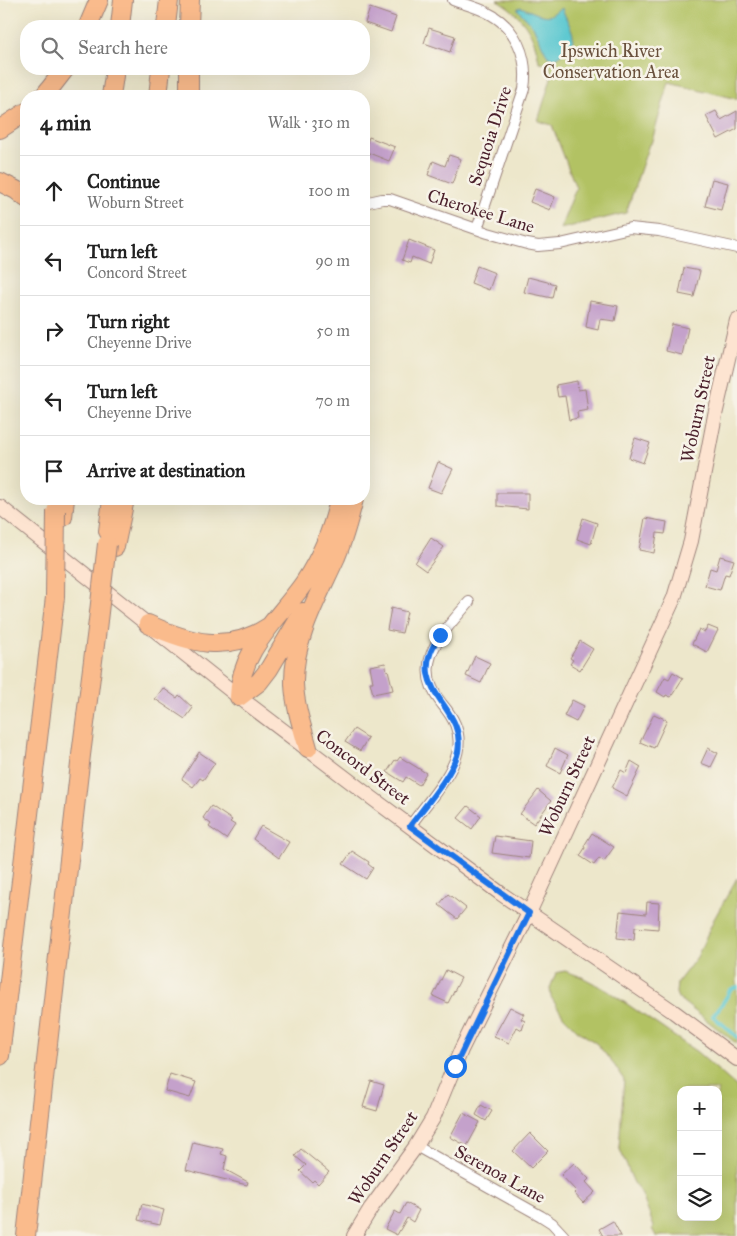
<!DOCTYPE html>
<meta charset="utf-8">
<style>
:root{--surface:#fff;--page:#f6f6f6;--text:#222;--muted:#767676;--line:#e0e0e0}
body{margin:0;font-family:"IM FELL Great Primer",serif;background:var(--page);color:var(--text)}
.controls{position:absolute;right:15px;bottom:15px;display:grid;overflow:hidden;border-radius:10px;box-shadow:0 5px 20px #0002}
.controls button{width:45px;height:45px;display:grid;place-items:center;padding:0;border:0;border-bottom:1px solid var(--line);background:var(--surface);color:var(--text);font:25px sans-serif}
.stop{position:absolute;width:15px;height:15px;margin:-11px;border:4px solid #1a73e8;border-radius:50%;background:#fff}
.stop.end{background:#1a73e8;border-color:#fff;box-shadow:0 1px 5px #0008}
.list{margin:0;padding:0;list-style:none}
h2{display:flex;justify-content:space-between;align-items:center;height:65px;margin:0;padding:0 20px;font-size:21px}
h2 small{font-size:16px;font-weight:400;color:var(--muted)}
.list li{display:grid;grid-template-columns:32px 1fr auto;gap:15px;align-items:center;box-sizing:border-box;height:70px;padding:0 20px;border-top:1px solid var(--line)}
.list b{display:block;font-size:19px;white-space:nowrap}
.list p{margin:0;font-size:16px;white-space:nowrap;color:var(--muted)}
.list em{font-size:16px;font-style:normal;color:var(--muted)}
.icon{flex:none;width:28px;height:28px;fill:none;stroke:currentColor;stroke-width:2;stroke-linecap:round;stroke-linejoin:round}
.map{position:relative;flex:none;width:737px;height:1236px;overflow:hidden}
.search{position:absolute;background:var(--surface);box-shadow:0 5px 20px #0002;left:20px;top:20px;width:350px;height:55px;display:flex;align-items:center;gap:12px;box-sizing:border-box;padding:0 18px;border-radius:20px;color:var(--muted);font-size:19px}
.panel{position:absolute;background:var(--surface);box-shadow:0 5px 20px #0002;left:20px;top:90px;width:350px;height:415px;border-radius:20px}
.map>svg:first-child{display:block}
.green{fill:#b2c264;stroke:#7e7048;fill-rule:evenodd}
.water{fill:#5bc8d0;stroke:#52747e}
.lines{fill:none;stroke-linecap:round;stroke-linejoin:round}
.stream{stroke:#5bc8d0;stroke-width:4}
.building{fill:#c4a1cb}
.street-casing{stroke:#9c837b;stroke-width:12}
.secondary-casing{stroke:#9c837b;stroke-width:16}
.highway-casing{stroke:#9c837b;stroke-width:20}
.street{stroke:#fff;stroke-width:10}
.secondary{stroke:#fde4d1;stroke-width:14}
.highway{stroke:#fabb8c;stroke-width:18}
.highway-bridge-casing{stroke:#9c837b;stroke-width:20;stroke-linecap:butt}
.highway-bridge{stroke:#fabb8c;stroke-width:18}
.route{stroke:#1a73e8;stroke-width:6}
.labels{text-anchor:middle;dominant-baseline:central;stroke-width:5;stroke-linejoin:round;paint-order:stroke}
.park-label{font-size:18px;fill:#69503c;stroke:#f7f3e8}
.street-label{font-size:18px;fill:#4a1f2b;stroke:#f7f3e8}
</style>
<div class="map">
<svg width="737" height="1236" viewBox="0 0 737 1236">
<rect width="100%" height="100%" fill="#f7f3e8"/>
<filter id="ink" filterUnits="userSpaceOnUse"><feTurbulence type="fractalNoise" baseFrequency=".02" numOctaves="2"/><feDisplacementMap in="SourceGraphic" scale="10" xChannelSelector="R" yChannelSelector="G"/><feConvolveMatrix kernelMatrix="1 2 1 2 8 2 1 2 1" color-interpolation-filters="sRGB"/></filter>
<filter id="wash" filterUnits="userSpaceOnUse"><feTurbulence type="fractalNoise" baseFrequency=".0096" numOctaves="4" result="noise"/><feDisplacementMap in="SourceGraphic" scale="20" xChannelSelector="R" yChannelSelector="G"/><feGaussianBlur stdDeviation="1.12" result="paint"/><feColorMatrix in="noise" values="0 0 0 0 0 0 0 0 0 0 0 0 0 0 0 0 0 1.4 0 .05"/><feComposite in="paint" operator="in"/></filter>
<g filter="url(#wash)">
<rect width="100%" height="100%" fill="#ede7cb"/>
<path class="green" d="M497,0h240v99l-68,-17 -18,62h-2l-23,69 -66,16 16,-41 -24,-63 -14,-4 13,-43 -1,-15 -11,-1c-4,-28 -17,-48 -42,-62z
M737,878v166l-59,-46 -2,-5 1,-10 20,-26 17,-38z
M565,971l17,6 26,14 89,61 40,35v149h-81l-4,-7 2,-2 -12,-32 -9,-14 -14,-34 5,-67 -9,-14 -18,-22 -20,-14 -13,-13 -13,-20 -1,-9 6,-15zM681,1090h37v127h-37z"/>
<path class="water" d="M521,7c8,3 22,11 30,8 4,-2 6,-6 11,-7 8,23 23,32 -6,50l-8,-1 -15,-31 -15,-16v-2z"/>
<g class="lines">
<path class="stream" d="M737,987l-7,3c-4,10 -11,18 -17,26l24,21"/>
</g>
<g id="blocks">
<path class="building" d="M370,8l26,9 -5,15 -26,-9z
M429,28l26,8 -5,16 -26,-9z
M716,111l5,9 16,-9v18l-19,10 -12,-23z
M369,137l26,10 -6,14 -25,-10z
M449,155l12,4 -9,25 -24,-9 5,-14 12,5z
M712,179l16,4 -7,27 -16,-4z
M535,189l20,8 -5,13 -20,-8z
M409,240l25,10 -5,14 -17,-7 -2,6 -8,-3z
M477,266l18,7 -6,17 -18,-7z
M684,268l16,3 -6,26 -15,-3z
M528,277l27,7 -3,14 -28,-6z
M590,301l28,5 -3,15 -15,-2 -2,11 -12,-3z
M672,324l16,4 -6,27 -16,-4z
M577,381l1,9 7,-1 3,21 -11,2 1,6 -9,2 -4,-24 -7,1 -2,-12z
M635,438l15,5 -7,20 -14,-5z
M438,462l15,7 -12,24 -13,-5z
M497,493h31v16l-31,-3z
M583,518l14,5 -6,21 -14,-5z
M645,518l22,4 -2,12 -8,-1 -3,20 -15,-3z
M431,538l13,9 -18,24 -11,-8z
M720,556l14,4 -5,15 -4,-1 -5,16 -15,-4 5,-18 6,2z
M391,608l16,4 -5,21 -15,-3z
M708,626l10,4 -11,22 -15,-8 7,-15 6,3z
M580,641l13,8 -13,21 -10,-6 3,-4 -3,-2z
M475,656l15,7 -9,20 -15,-7z
M385,663l2,8 1,-1 5,20 -20,4 -3,-12h3l-3,-16z
M673,672l10,6 -12,19 -5,-2 -1,2 -8,-5 8,-15 4,2z
M163,688l14,10 2,-3 14,13 -8,11 -30,-20z
M572,700l12,6 -8,16 -12,-6z
M654,714l13,6 -13,28 -14,-6z
M354,729l14,9 -8,13 -15,-9z
M555,748l13,7 -8,18 -13,-7z
M708,748l10,5 -7,14 -10,-4z
M199,752l16,11 -12,17 -3,-2 -7,9 -11,-8z
M400,757l26,16 -7,12 -13,-8 -3,5 -16,-10 8,-12 2,1z
M631,761l10,6 -14,29 -15,-8 9,-18 5,3z
M538,790l13,11 -17,23 -14,-10z
M211,806l21,14 -2,2 5,3 -9,14 -17,-12 2,-3 -8,-6z
M468,806l13,10 -9,13 -14,-11z
M261,826l28,16 -10,16 -26,-19z
M592,833l22,14 -10,14 -5,-3 -5,7 -14,-9 5,-8 -1,-2z
M495,836l36,5 -2,17 -37,-5z
M352,851l17,11 -1,2 5,4 -7,11 -23,-15z
M448,894l18,14 -9,11 -18,-14z
M647,902l12,1 -1,26 -23,-2 -1,13 -17,-2 3,-27 26,3z
M446,970l15,8 -13,25 -15,-7z
M510,1007l14,7 -3,5 4,2 -3,9 -5,-3 -8,16 -15,-7z
M170,1074l26,8 -6,16 -25,-7z
M371,1081l13,4 -7,26 -14,-4z
M481,1105l11,6 -6,10 -10,-6z
M463,1113l17,9 -13,24 -17,-9z
M530,1133l18,18 -17,17 -18,-17z
M193,1142l30,7 -2,5 6,2 -3,13 24,13 -1,3 -61,-15z
M301,1149l28,23 -11,12 -4,-4 -2,2 -12,-11 6,-6 -11,-9z
M574,1163l15,16 -3,3 9,10 -12,11 -9,-10 2,-2 -15,-16z
M406,1203l13,7 -6,12 -6,-4 -10,17 -12,-6 10,-18 5,3z
M142,1204l22,6 -4,15 -22,-5z
M613,1221l8,15h-18l-4,-7z"/>
</g>
</g>
<g filter="url(#ink)">
<use href="#blocks" fill-opacity="0" stroke="#9c837b" stroke-width="1"/>
<g class="lines">
<g class="street-casing">
<path id="street" d="M453,0c11,4 23,7 33,12 30,14 43,45 38,77l-47,140
M364,203l18,-4h8l98,34 39,11 11,2 22,-2 70,-16 29,3 78,17
M410,826c14,-20 45,-53 48,-77 3,-18 -5,-32 -16,-45 -33,-41 1,-71 27,-102
M416,1146l125,70 11,7 12,13"/>
</g>
<g class="secondary-casing">
<path id="secondary" d="M0,507l239,190 133,101 128,95 174,119 63,47
M354,1236l17,-28 45,-62 17,-28 28,-68 68,-137 145,-315 17,-57 24,-126 22,-95"/>
</g>
<g class="highway-casing">
<path id="highway" d="M88,26l11,-26
M120,26l3,-26
M166,26l3,-26
M189,26l1,-26
M189,69v27
M44,96l21,-27
M111,96l4,-27
M158,96l3,-27
M0,129l26,-17
M0,182l16,8 10,8
M63,517l2,-18
M108,531l4,-32
M115,547l10,-48
M148,624c41,19 79,30 120,3
M239,697c1,-48 40,-78 65,-114 17,-26 29,-54 35,-84
M239,697l20,-15 10,-13 34,-57
M308,748c-6,-21 -13,-42 -14,-64 -1,-45 24,-87 42,-127 8,-19 13,-38 18,-58
M0,1056l55,-459
M26,1236l55,-481 16,-126"/>
</g>
<use href="#street" class="street"/>
<use href="#secondary" class="secondary"/>
<use href="#highway" class="highway"/>
<g class="highway-bridge-casing">
<path id="highway-bridge" d="M55,597l1,-86
M97,629l10,-85"/>
</g>
<use href="#highway-bridge" class="highway-bridge"/>
</g>
</g>
<g class="lines" filter="url(#ink)">
<path class="route" d="M440,635c-39,55 27,69 18,117 -5,22 -34,55 -48,74l119,87 -74,153"/>
</g>
<g class="labels">
<g class="park-label">
<text x="611" y="51">Ipswich River<tspan x="611" dy="21">Conservation Area</tspan></text>
</g>
<g class="street-label">
<text transform="translate(490 136) rotate(-72)">Sequoia Drive</text>
<text transform="translate(481 211) rotate(17)">Cherokee Lane</text>
<text transform="translate(698 409) rotate(-78)">Woburn Street</text>
<text transform="translate(363 767) rotate(37)">Concord Street</text>
<text transform="translate(567 786) rotate(-65)">Woburn Street</text>
<text transform="translate(383 1158) rotate(-56)">Woburn Street</text>
<text transform="translate(500 1174) rotate(29)">Serenoa Lane</text>
</g>
</g>
</svg>
<div class="controls">
<button>+</button>
<button>−</button>
<button><svg class="icon" aria-label="layers" viewBox="0 0 24 24"><path d="M12 4l9 5-9 5-9-5zM3 14l9 5 9-5"/></svg></button>
</div>
<div class="stop" style="left:455px;top:1066px"></div>
<div class="stop end" style="left:440px;top:635px"></div>
<div class="search"><svg class="icon" aria-label="search" viewBox="0 0 24 24"><circle cx="10" cy="10" r="6"/><path d="M15 15l6 6"/></svg>Search here</div>
<section class="panel">
<h2>4 min<small>Walk · 310 m</small></h2>
<ul class="list">
<li><svg class="icon" aria-label="ahead" viewBox="0 0 24 24"><path d="M12 20V5M6 11l6-6 6 6"/></svg><div><b>Continue</b><p>Woburn Street</p></div><em>100 m</em></li>
<li><svg class="icon" aria-label="left" viewBox="0 0 24 24"><path d="M17 20v-9H6M10 6l-5 5 5 5"/></svg><div><b>Turn left</b><p>Concord Street</p></div><em>90 m</em></li>
<li><svg class="icon" aria-label="right" viewBox="0 0 24 24"><path d="M7 20v-9h11M14 6l5 5-5 5"/></svg><div><b>Turn right</b><p>Cheyenne Drive</p></div><em>50 m</em></li>
<li><svg class="icon" aria-label="left" viewBox="0 0 24 24"><path d="M17 20v-9H6M10 6l-5 5 5 5"/></svg><div><b>Turn left</b><p>Cheyenne Drive</p></div><em>70 m</em></li>
<li><svg class="icon" aria-label="arrive" viewBox="0 0 24 24"><path d="M6 21V4h12l-3 4 3 4H6"/></svg><div><b>Arrive at destination</b></div></li>
</ul>
</section>
</div>
